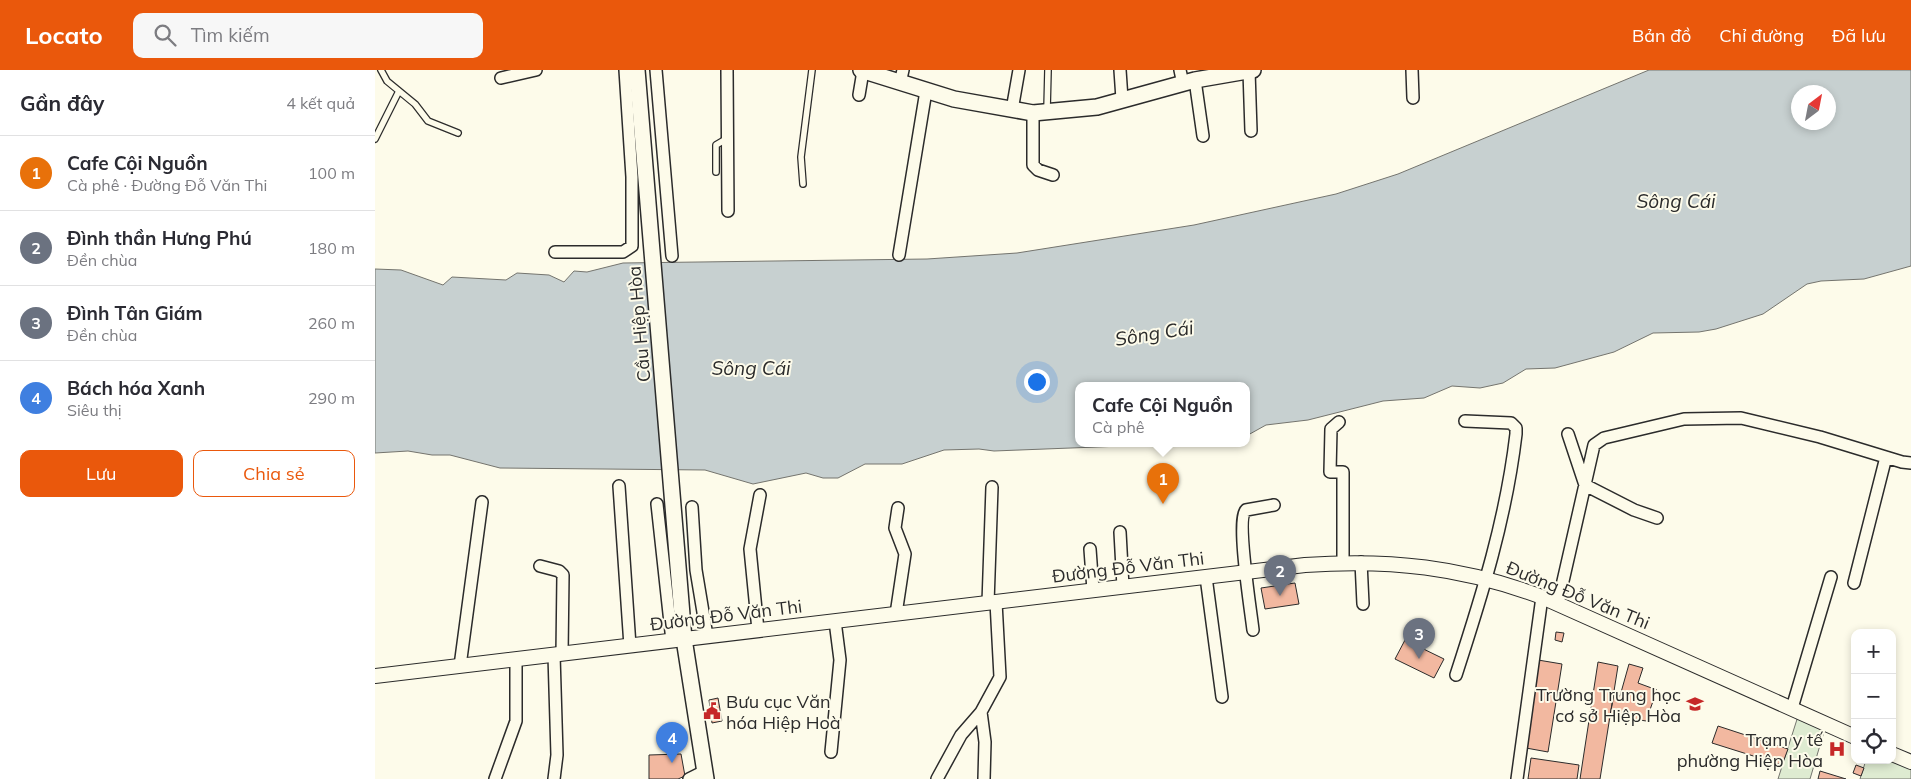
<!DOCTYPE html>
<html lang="vi">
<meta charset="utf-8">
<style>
:root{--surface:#fff;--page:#f7f7f7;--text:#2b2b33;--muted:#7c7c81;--line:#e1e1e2;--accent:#ea580c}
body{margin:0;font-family:Mulish,sans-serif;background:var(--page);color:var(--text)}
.controls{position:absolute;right:15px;bottom:15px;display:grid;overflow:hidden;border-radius:10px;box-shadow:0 2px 8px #0003}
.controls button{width:45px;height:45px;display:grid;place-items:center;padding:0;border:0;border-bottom:1px solid var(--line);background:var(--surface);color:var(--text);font:25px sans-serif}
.compass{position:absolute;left:1416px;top:15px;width:45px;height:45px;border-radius:50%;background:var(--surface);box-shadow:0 2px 8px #0003;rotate:32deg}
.you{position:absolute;left:661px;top:311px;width:18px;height:18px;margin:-12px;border:4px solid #fff;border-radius:50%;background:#1a73e8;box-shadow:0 0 0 8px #1a73e833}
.badge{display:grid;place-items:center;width:32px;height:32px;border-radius:50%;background:var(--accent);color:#fff;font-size:16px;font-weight:700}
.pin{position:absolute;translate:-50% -41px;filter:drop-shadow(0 1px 2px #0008)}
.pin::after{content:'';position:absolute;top:26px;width:18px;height:15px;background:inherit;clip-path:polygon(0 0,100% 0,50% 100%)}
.popup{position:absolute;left:700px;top:312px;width:175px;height:65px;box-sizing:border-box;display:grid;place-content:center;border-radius:10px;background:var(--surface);filter:drop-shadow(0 1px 4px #0005);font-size:16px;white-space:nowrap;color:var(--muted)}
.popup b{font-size:19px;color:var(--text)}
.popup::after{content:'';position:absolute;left:50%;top:100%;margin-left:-10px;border:10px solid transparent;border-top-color:var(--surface)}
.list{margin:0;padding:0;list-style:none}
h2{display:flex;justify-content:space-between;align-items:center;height:65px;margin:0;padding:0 20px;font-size:21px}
h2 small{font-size:16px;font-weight:400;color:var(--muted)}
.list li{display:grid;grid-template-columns:32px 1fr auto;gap:15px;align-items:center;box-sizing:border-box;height:75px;padding:0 20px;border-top:1px solid var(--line)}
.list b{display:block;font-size:19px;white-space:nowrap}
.list p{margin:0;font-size:16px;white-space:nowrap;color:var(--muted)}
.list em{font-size:16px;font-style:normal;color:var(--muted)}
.actions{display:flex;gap:10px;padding:15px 20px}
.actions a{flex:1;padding:11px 0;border:1px solid var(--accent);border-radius:10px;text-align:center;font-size:18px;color:var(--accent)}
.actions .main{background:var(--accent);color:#fff}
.icon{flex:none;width:28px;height:28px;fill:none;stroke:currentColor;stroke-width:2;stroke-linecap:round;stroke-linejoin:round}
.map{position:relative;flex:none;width:1536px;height:709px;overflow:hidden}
header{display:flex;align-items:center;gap:30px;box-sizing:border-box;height:70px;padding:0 25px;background:var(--accent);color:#fff}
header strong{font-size:24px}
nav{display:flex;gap:28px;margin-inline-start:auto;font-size:18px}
.search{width:350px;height:45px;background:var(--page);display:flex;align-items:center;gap:12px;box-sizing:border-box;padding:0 18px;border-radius:10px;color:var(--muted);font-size:19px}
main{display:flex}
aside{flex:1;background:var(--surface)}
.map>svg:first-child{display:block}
.green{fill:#deebd1;stroke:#74746e}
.water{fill:#c7d0d0;stroke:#74746e;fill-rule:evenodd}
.building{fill:#f2b8a0;stroke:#2b2b2b}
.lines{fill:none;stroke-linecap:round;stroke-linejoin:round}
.service-casing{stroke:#2b2b2b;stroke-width:8}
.minor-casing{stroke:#2b2b2b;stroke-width:14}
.tertiary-casing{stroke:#2b2b2b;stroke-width:16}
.secondary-casing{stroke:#2b2b2b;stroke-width:18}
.service{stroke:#fdfbea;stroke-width:5.5}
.minor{stroke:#fdfbea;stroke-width:11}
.tertiary{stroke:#fdfbea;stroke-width:14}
.secondary{stroke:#fdfbea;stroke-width:15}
.labels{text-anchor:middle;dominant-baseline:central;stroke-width:4;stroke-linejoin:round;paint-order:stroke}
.street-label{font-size:18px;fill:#2b2b2b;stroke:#fdfbea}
.poi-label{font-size:18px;fill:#2b2b2b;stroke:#fdfbea;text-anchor:end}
.water-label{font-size:19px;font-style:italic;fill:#2b2b2b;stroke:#fdfbea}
</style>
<header>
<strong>Locato</strong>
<div class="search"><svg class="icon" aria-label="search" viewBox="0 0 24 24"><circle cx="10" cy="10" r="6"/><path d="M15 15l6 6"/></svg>Tìm kiếm</div>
<nav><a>Bản đồ</a><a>Chỉ đường</a><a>Đã lưu</a></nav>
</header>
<main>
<aside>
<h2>Gần đây<small>4 kết quả</small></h2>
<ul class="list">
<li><span class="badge" style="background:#e8710a">1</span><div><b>Cafe Cội Nguồn</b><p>Cà phê · Đường Đỗ Văn Thi</p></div><em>100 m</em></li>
<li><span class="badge" style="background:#6b7280">2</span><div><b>Đình thần Hưng Phú</b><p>Đền chùa</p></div><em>180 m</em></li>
<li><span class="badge" style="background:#6b7280">3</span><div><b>Đình Tân Giám</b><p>Đền chùa</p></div><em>260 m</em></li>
<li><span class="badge" style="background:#3f7fe0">4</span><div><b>Bách hóa Xanh</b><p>Siêu thị</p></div><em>290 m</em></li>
</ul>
<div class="actions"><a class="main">Lưu</a><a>Chia sẻ</a></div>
</aside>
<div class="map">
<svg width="1536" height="709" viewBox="0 0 1536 709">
<rect width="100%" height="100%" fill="#fdfbea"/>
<path class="green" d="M1424,643l27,12 -16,54h-32z
M1491,690l45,2v17h-51z"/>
<path class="water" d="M1274,0h262v196l-47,13 -43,2 -14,3 -44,30 -47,15 -17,3 -46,1 -39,19 -59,16 -29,1 -23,14 -23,5 -28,-2 -28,12 -41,3 -75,19 -42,5 -18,10 -1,-50h-168v58h62l-19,3 -128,5 -15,-2 -35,1 -42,14h-37l-27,14h-15l-17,-5 -53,11 -48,-14 -205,-2 -50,-13h-18l-24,-4 -33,2v-184l26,1 42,15 9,-8 54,3 11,-7 32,2 15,7 10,-11 13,1 36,-9 304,-4 90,-6 177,-28 142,-31 62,-20zM1424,22h30v30h-30z"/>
<path class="building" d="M920,513l4,21 -34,5 -4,-21z
M1181,562l8,1 -2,9 -7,-2z
M1030,570l39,19 -10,19 -39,-19z
M1163,590l24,4 -14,88 -22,-4z
M1223,592l20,4 -18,113h-20z
M1254,594l14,4 -5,15 19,7 -11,31 -36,-6 4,-20 6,1z
M343,628l4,23 -10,2 -3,-23z
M1343,656l70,23 -6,16 -70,-22z
M306,684l4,22 -7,3h-29v-24z
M1156,688l48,7 -2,14h-49z
M1481,695l8,3 -3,8 -8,-3z
M1445,701l26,8h-28z"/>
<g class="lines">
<g class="service-casing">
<path id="service" d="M6,0l6,11 28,23 13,17 30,12
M672,40l1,-40
M0,69l24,-48
M341,102v-27l12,-7
M428,114l-2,-27 11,-87"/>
</g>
<g class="minor-casing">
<path id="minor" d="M281,0l16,186
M352,0l1,141
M745,0l2,29
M805,0l3,14
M1037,0l1,28
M874,1l2,60
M126,8l35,-8
M820,10l8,56
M525,13l3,-13
M484,25l4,-24
M637,40l7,-40
M658,43v52l5,5 15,5
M180,182h68l9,-6v-69l-7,-107
M524,185l27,-164
M964,352l-8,7 -1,43h13v90
M1193,364l17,51 49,25 23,8
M244,416l11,160
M282,434l15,137
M317,437l4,63 11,66
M745,462l3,55
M715,479l3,41
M986,492l2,42
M165,496l19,5 4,4 -1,79
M831,507l16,120
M1479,513l32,-126
M613,533l4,-116
M1183,533l36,-158 10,-7 80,-19 57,-1 79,19 82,25 9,1
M521,544l9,-60 -10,-26 3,-20
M383,560l-8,-81 10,-54
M878,560c-2,-18 -17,-111 -7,-120l28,-5
M179,585l3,100 -3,24
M85,596l22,-164
M1081,605c26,-80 50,-156 60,-241v-6l-5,-5 -46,-2
M1417,638l39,-131
M606,642l4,30 -1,37
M456,682l9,-92 -5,-39
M120,709l21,-58v-62
M314,709l16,-8
M562,709l24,-44 20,-23 19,-35 -4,-75
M1142,709l25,-182"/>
</g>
<g class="tertiary-casing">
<path id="tertiary" d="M0,606l930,-111c85,-6 157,2 237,32l313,140
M1517,684l19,8"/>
</g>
<g class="secondary-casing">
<path id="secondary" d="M262,0l47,569 22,140
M486,0l93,29 79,14 64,-6 98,-27 58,-10"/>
</g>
<use href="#service" class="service"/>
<use href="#minor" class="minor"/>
<use href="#tertiary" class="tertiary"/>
<use href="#secondary" class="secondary"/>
</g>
<defs>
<g id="school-bare" transform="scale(1.35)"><path d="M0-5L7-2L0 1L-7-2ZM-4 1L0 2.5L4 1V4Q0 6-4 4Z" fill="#c62828" stroke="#fdfbea" stroke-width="2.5" paint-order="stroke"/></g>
<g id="civic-bare" transform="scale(1.35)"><path d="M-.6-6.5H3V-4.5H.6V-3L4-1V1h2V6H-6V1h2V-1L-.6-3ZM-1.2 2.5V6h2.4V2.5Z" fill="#c62828" stroke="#fdfbea" stroke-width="2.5" paint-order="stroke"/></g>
<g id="hospital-bare" transform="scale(1.35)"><path d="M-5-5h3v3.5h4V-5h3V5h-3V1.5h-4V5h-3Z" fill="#c62828" stroke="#fdfbea" stroke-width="2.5" paint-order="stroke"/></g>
</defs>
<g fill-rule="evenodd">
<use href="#school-bare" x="1320" y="634"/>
<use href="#civic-bare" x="337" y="641"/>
<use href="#hospital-bare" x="1462" y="679"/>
</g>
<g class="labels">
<g class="street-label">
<text transform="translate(264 254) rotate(-95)">Cầu Hiệp Hòa</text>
<text transform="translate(753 497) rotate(-7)">Đường Đỗ Văn Thi</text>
<text transform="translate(1203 525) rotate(22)">Đường Đỗ Văn Thi</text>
<text transform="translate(351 545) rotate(-7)">Đường Đỗ Văn Thi</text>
</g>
<g class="poi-label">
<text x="1306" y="624">Trường Trung học<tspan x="1306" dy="21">cơ sở Hiệp Hòa</tspan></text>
<text x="351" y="631" text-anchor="start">Bưu cục Văn<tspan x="351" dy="21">hóa Hiệp Hoà</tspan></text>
<text x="1448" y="669">Trạm y tế<tspan x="1448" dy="21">phường Hiệp Hòa</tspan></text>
</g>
<g class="water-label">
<text x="1301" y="131">Sông Cái</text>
<text transform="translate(779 263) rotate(-9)">Sông Cái</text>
<text x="376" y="298">Sông Cái</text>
</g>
</g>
</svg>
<div class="controls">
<button>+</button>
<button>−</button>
<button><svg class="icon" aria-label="locate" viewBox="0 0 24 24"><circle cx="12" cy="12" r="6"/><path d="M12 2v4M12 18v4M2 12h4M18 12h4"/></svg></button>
</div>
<svg class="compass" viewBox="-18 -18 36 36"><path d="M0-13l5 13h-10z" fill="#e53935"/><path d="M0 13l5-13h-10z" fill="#7c7c81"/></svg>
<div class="you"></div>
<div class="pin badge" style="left:788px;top:434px;background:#e8710a">1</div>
<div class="popup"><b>Cafe Cội Nguồn</b>Cà phê</div>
<div class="pin badge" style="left:905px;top:526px;background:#6b7280">2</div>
<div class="pin badge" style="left:1044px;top:589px;background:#6b7280">3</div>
<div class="pin badge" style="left:297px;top:693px;background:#3f7fe0">4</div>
</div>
</main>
